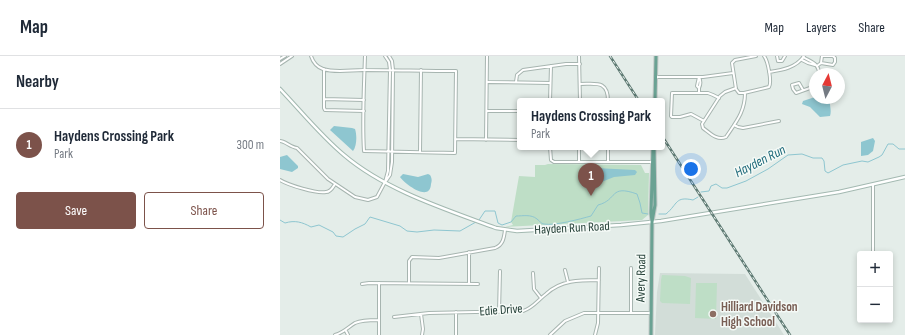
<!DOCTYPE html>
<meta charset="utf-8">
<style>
:root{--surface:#fff;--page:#f2f2f3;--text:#1f2937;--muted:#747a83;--line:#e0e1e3;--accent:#7c524a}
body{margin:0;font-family:"Sofia Sans Condensed",sans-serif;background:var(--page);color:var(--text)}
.controls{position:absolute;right:12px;bottom:12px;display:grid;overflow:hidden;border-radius:4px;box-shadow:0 2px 6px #0003}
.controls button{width:36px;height:36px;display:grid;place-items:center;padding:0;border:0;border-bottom:1px solid var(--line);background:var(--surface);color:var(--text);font:20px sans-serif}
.compass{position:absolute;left:529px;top:12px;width:36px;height:36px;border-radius:50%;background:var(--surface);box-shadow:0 2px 6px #0003;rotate:7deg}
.you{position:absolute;left:411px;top:113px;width:14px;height:14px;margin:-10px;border:3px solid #fff;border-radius:50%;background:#1a73e8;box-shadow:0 0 0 6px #1a73e833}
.badge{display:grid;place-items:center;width:26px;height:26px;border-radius:50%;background:var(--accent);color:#fff;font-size:13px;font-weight:700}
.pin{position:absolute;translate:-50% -33px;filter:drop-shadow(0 1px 2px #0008)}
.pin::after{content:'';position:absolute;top:21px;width:14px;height:12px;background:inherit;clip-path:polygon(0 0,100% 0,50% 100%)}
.popup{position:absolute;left:237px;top:42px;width:148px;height:52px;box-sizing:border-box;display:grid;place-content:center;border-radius:4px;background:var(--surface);filter:drop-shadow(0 1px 3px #0005);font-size:13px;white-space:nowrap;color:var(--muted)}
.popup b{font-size:15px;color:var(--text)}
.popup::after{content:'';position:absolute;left:50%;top:100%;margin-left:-8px;border:8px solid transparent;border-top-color:var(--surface)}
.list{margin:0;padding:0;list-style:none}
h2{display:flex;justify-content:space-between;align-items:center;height:52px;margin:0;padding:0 16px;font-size:17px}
h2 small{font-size:13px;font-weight:400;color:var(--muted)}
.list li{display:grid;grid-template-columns:26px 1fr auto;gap:12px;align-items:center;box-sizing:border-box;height:72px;padding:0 16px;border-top:1px solid var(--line)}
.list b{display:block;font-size:15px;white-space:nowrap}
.list p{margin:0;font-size:13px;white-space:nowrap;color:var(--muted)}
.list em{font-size:13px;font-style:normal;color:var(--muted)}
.actions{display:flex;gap:8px;padding:12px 16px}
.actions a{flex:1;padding:9px 0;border:1px solid var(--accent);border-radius:4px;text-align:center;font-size:14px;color:var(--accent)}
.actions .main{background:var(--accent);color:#fff}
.map{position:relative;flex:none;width:625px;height:279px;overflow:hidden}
header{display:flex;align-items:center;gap:24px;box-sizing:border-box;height:56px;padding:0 20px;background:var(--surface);border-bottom:1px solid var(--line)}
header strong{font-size:19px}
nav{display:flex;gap:22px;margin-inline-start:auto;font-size:14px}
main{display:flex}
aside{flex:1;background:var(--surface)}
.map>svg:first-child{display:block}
.built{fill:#d2ddd8}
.green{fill:#bedec6}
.water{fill:#8ec6d0}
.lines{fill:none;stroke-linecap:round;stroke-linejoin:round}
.stream{stroke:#8ec6d0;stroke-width:1}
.street-casing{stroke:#a7b5b0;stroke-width:4}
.secondary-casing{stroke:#a3b9b1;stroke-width:4.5}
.primary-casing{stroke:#c2c9c7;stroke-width:5}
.street{stroke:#fff;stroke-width:2}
.secondary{stroke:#fff;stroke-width:2.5}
.primary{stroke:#6aa293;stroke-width:3}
.rail-casing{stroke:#5e7a73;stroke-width:2.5}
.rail{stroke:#f5faf7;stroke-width:1;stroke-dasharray:3;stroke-linecap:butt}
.education-dot{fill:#8d6e63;stroke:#f5faf7;stroke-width:1.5}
.labels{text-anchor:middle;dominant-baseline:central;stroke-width:3;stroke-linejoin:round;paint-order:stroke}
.street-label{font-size:13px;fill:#243f37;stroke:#f5faf7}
.education-label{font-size:13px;font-weight:bold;fill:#785e54;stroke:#f5faf7;text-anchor:start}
.water-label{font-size:14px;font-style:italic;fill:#1f6a7a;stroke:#f5faf7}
</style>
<header>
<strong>Map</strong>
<nav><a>Map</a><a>Layers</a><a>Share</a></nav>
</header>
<main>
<aside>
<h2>Nearby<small></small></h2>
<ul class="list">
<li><span class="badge">1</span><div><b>Haydens Crossing Park</b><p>Park</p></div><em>300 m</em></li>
</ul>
<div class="actions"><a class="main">Save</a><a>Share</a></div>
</aside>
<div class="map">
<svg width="625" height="279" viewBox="0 0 625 279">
<rect width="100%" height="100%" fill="#e4ede9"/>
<path class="built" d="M380,217l85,1 39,61h-129l2,-43z"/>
<path class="green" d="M268,108l93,1 4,8h4l-1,42 -6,5 -137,7 8,-2 -2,-3 8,-46 16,1v-12h10z
M382,219l23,1 6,2 -1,26 -28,-1 -2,-2 1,-21z
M416,227h21l-1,36 -21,-1z"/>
<path class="water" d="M535,41v1h15c-1,7 2,12 0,18l-10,1 -10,-10 -8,-3 1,-3z
M54,70l18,2 3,1c2,6 2,17 -2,22l-23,-21z
M593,82l2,3 -2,10 -5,4 -7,1v-14z
M7,99l11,11v2l-6,4 -12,-3v-12z
M315,112l40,2 2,2 -2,3 -21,2 -10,4 -6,2 -4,-2 -4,-8 1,-3z
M123,118l15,3 10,-3 2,1c2,3 2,6 1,9 -1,19 -26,0 -31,-7z"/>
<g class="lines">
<path class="stream" d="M421,136l8,-1 2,-5 5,-2 6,4h5l19,-7 22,-12 20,-14 14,-1 11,4h9l2,3 1,10 3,2 15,-8 19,-4 6,1 11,-5 3,-2 6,-11h5l6,5h6
M379,158h7c12,-10 9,-18 27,-14l5,-3
M0,164l5,3c10,-3 17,-1 26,4l8,-2 14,7 3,4 7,1 12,-8 10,-5 5,-7 30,9 7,5 10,1 17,-2 26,1 16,-9
M199,164l6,-9h10l3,12 4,2 9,-3 5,-6c7,0 15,-2 21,3 3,2 4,5 7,5 11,2 36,-5 47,-8l7,-11c20,-5 11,-21 39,-11l3,9 2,10 6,1"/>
<g class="street-casing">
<path id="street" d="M31,0c2,6 6,11 12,13 12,4 28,1 40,1 31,0 62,1 93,1l-1,82 -91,-2c-2,-31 0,-64 1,-95
M299,0l1,45
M476,0l-21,4 -3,3 4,26 3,4h5l25,-6c3,-5 -1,-26 -5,-31
M497,0l1,5h4l3,-5
M523,1c8,5 16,6 16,17
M0,3l5,-3
M522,4l6,3 7,2
M541,7l12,2 2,-3v-4l-2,-2h-11
M0,8l12,-8
M537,10l4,-3 1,-7
M44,13v39l1,2 39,1
M489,16c13,-2 27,-4 35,-16
M375,21h48l30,-4
M208,26l62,1
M236,26l1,-7 6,-5 43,-6h14
M300,28c16,0 28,-4 28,17
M419,32c2,-4 2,-7 0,-11
M456,32l-11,4 -5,4 -18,28 1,4c7,5 14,13 23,9 10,-15 19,-25 19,-44
M523,34l-4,-7 -7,2 1,4 3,4 14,-5 5,-4
M419,37v-5l-2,-2 2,-9
M44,43l40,1
M270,45l1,-35
M207,55h33
M424,65l-13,-7 -11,3h-8l-1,-1 1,-23h36l5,2 6,3
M454,69l4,2 5,1 36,-7
M175,83l65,1
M206,84l1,-84
M0,85c5,0 10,6 17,7l31,31 27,18 13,3 9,-3 8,-15 3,-11 2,-101 -1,-8 -4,-6
M270,91l1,13 3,2h98
M140,96l1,-82
M299,106v-15
M328,106v-15
M0,124c8,5 37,14 46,12 5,0 7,-5 9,-8
M106,125l4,-6 2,-13 1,-92 -1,-9 -3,-5
M593,198v-69
M285,214l3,12
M253,217l1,16 7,9
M129,227v-22l3,-4 27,1 56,-10c8,-3 9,-10 10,-18
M82,228l7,-1 109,1
M189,228v-32
M176,256v23
M219,256l1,-41
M351,257v-45
M141,258l2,15 -1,6
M114,261l35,-4 94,-2c10,-3 15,-11 23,-17 15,-14 33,-14 53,-14
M66,275l2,4
M55,279c10,-3 13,-8 20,-12 7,-3 16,-3 23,-3
M99,279v-52
M270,279l15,-14 19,-8h67
M315,279l3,-12 1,-55"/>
</g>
<g class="secondary-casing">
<path id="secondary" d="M0,33c21,22 41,47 64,66 41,35 101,54 152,73l21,3 104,-6 40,-4 178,-29 66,-15"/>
</g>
<g class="primary-casing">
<path id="primary" d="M375,45l1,-45
M372,165l-1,-8 2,-65
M371,279l1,-113 3,-17 -1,-58"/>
</g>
<use href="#street" class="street"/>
<use href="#secondary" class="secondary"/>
<use href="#primary" class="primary"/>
<g class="rail-casing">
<path id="rail" d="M330,0l29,45
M382,80l128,199"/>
</g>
<use href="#rail" class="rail"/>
</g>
<circle class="education-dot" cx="433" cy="258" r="4"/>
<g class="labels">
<g class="street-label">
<text transform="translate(292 172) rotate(-3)">Hayden Run Road</text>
<text transform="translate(361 222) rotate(-89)">Avery Road</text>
<text transform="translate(221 254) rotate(-4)">Edie Drive</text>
</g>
<g class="education-label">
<text x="441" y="251">Hilliard Davidson<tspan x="441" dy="15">High School</tspan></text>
</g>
<g class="water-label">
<text transform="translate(480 105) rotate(-27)">Hayden Run</text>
</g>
</g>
</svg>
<div class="controls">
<button>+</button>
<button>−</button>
</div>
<svg class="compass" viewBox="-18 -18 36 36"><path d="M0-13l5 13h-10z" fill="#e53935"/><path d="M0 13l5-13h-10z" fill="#747a83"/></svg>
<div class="you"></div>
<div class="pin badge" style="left:311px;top:140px">1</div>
<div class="popup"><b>Haydens Crossing Park</b>Park</div>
</div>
</main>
